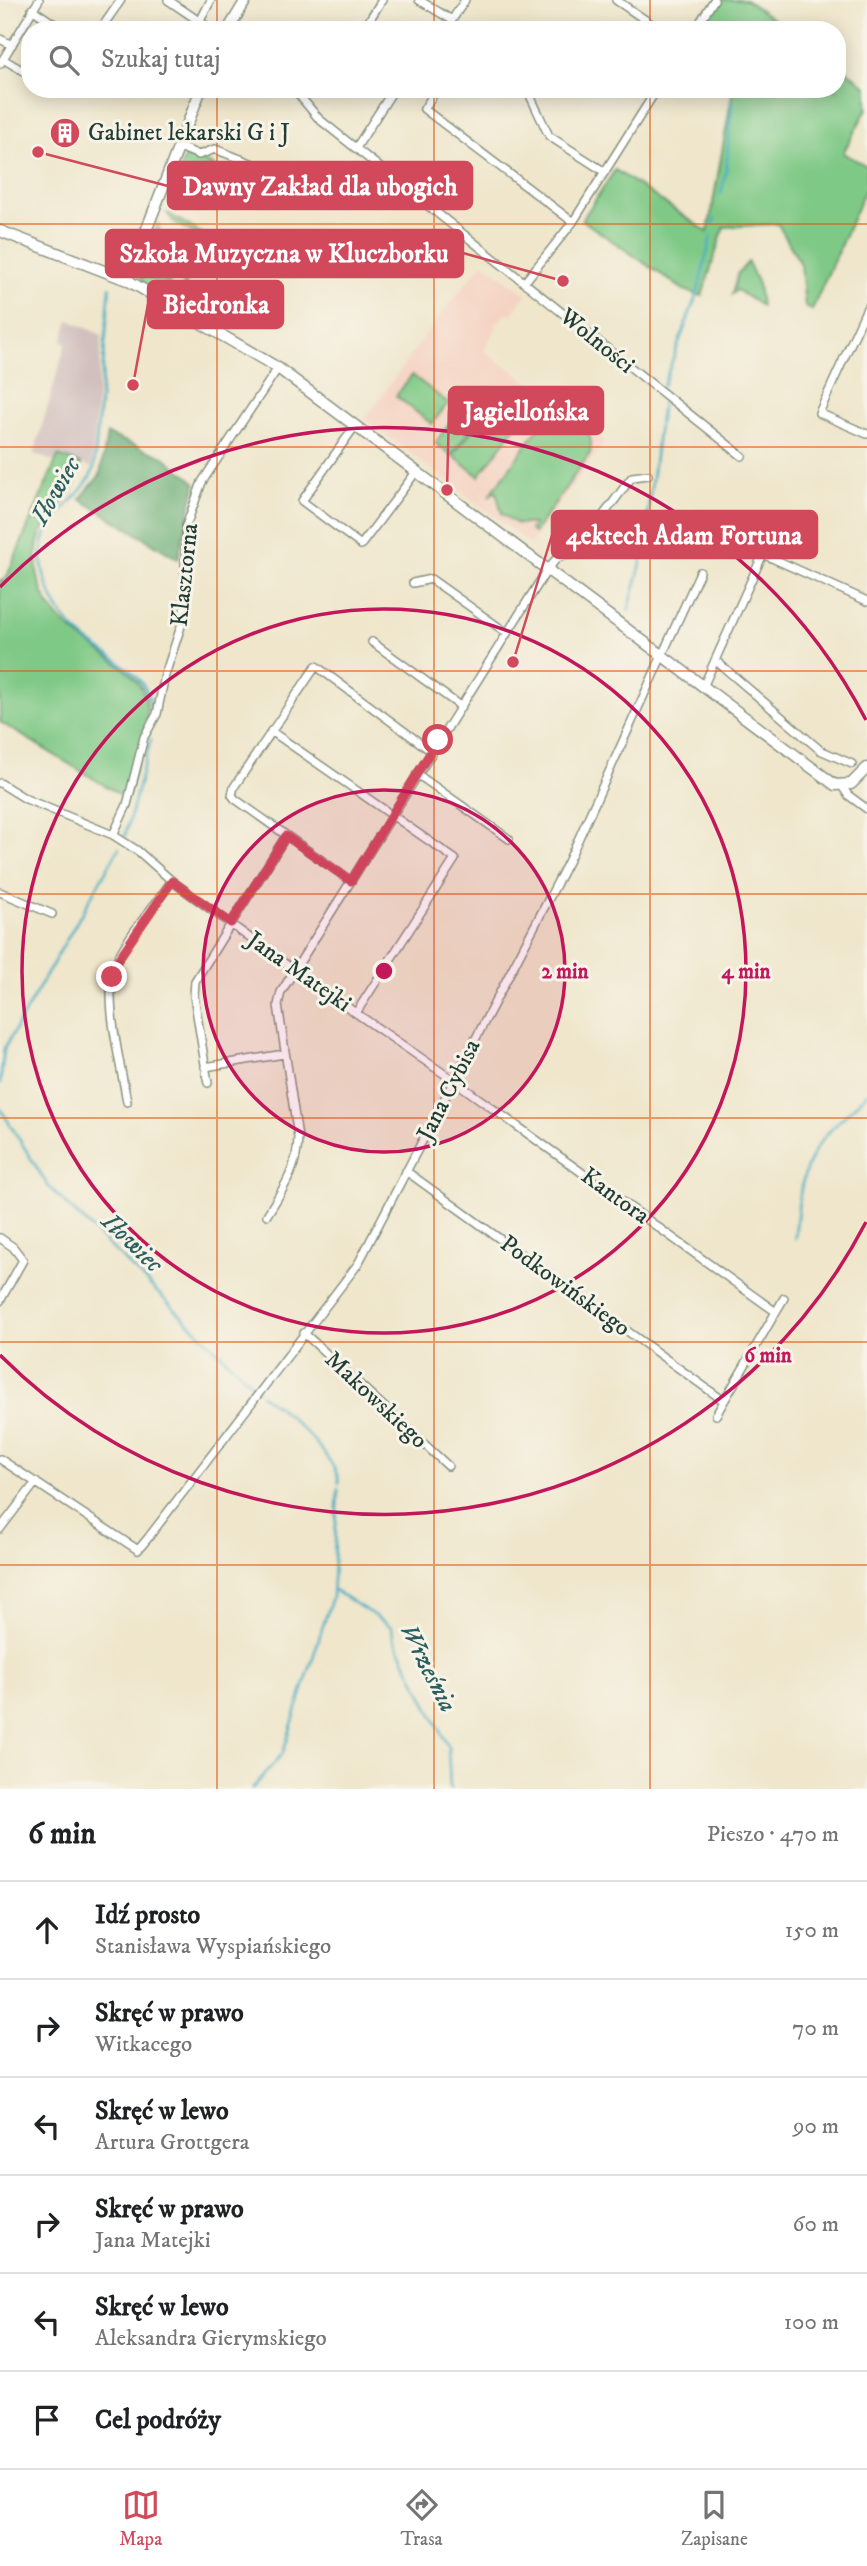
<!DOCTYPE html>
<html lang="pl">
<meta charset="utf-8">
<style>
:root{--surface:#fff;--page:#f2f2f2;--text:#202124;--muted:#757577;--line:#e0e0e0;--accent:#d1495b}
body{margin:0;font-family:"IM FELL DW Pica",serif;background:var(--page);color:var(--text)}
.stop{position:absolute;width:21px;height:21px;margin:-16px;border:5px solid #d1495b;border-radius:50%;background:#fff}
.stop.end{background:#d1495b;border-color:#fff;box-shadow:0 2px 7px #0008}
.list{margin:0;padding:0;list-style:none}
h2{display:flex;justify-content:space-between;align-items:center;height:91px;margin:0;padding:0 28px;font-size:30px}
h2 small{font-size:23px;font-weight:400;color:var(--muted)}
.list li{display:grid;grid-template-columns:46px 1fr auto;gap:21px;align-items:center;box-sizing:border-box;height:98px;padding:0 28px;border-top:2px solid var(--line)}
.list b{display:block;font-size:26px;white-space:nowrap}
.list p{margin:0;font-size:23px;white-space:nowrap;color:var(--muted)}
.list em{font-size:23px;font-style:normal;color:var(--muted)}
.icon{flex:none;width:38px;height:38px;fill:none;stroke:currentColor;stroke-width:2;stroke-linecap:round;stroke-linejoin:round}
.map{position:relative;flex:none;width:867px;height:1789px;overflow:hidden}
.search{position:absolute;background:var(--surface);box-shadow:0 4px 18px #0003;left:21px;right:21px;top:21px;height:77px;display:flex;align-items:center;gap:18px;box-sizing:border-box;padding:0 24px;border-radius:28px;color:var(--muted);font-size:26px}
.sheet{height:679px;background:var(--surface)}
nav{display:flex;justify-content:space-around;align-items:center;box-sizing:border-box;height:98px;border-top:2px solid var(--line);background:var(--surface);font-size:19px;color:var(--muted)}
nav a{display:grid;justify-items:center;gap:4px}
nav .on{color:var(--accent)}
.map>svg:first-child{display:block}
.built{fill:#f5d3c2}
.industrial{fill:#d1c0bd}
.green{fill:#7fc986;stroke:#4f835d;stroke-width:2}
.forest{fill:#67ad73;stroke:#437554;stroke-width:2}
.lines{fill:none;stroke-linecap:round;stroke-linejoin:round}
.stream{stroke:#44adc3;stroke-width:2.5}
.minor-casing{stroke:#879280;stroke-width:10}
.tertiary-casing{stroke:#879280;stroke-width:13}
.minor{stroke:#fff;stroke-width:7}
.tertiary{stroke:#fff;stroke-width:10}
.route{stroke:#d1495b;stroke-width:9}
.grid{fill:none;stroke:#de580e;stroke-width:2;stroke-opacity:0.55}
.ring{fill:none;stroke:#c2185b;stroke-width:3.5}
.labels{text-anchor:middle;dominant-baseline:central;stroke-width:6;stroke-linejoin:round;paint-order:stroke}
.poi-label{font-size:24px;fill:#1f3d34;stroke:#f7f3e8;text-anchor:start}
.street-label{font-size:24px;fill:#1f3d34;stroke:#f7f3e8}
.water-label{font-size:26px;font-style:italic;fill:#2a5f5f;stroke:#f7f3e8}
.centre{fill:#c2185b;stroke:#f7f3e8;stroke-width:3.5}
.ring-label{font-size:21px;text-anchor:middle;font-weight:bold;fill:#c2185b;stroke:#f7f3e8;stroke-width:6;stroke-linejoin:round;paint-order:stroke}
.leader{fill:none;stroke:#d1495b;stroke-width:2.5}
.callout-dot{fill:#d1495b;stroke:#f7f3e8;stroke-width:2.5}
.callout{fill:#d1495b;stroke:#d1495b;stroke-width:2.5}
.callout-label{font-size:26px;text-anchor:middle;font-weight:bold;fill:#fff}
</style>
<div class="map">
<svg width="867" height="1789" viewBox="0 0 867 1789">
<rect width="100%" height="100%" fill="#f7f3e8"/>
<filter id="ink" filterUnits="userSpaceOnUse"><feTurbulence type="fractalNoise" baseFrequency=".0143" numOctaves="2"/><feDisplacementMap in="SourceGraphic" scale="14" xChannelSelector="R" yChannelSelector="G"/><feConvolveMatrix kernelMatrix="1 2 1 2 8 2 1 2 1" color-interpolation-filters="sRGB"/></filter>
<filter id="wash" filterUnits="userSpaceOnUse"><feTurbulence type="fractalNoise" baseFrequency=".00686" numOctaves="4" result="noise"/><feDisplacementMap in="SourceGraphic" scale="28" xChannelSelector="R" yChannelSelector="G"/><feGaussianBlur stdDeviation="1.57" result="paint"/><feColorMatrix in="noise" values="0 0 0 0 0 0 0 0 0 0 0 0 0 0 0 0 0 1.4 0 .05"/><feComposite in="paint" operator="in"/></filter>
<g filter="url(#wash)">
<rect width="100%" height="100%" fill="#efe6cb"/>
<path class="built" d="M483,263l43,31 -15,21 -4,-3 -9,11h-6l5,4 -13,23 107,78 14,14 -75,102 -165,-125 66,-92z"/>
<path class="industrial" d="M69,320l33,15 -10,133 -33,-12 -3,6 -22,-8 32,-111 -4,-3z"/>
<path class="green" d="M719,0h27l43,30h-88z
M837,63l30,24v22l-24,44 24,13v19l-55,125 -7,-3 -4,-42 -23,-41 -54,3 -22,69 -18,-6 -102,-70 33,-50 93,62 25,-143h104z
M190,155l48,22 -17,29 -22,-12 -8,16 -21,-13 15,-41z
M166,212l47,28 -7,13 -5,2 -24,46 8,-18 -7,-9 3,-12 6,2 12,-27 -25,-15z
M158,224l3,13 -15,31 24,15 -7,12 -19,-11 -4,-8z
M748,262l10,22 3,22 -24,-16 -5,4 6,-21z
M412,375l36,28 -16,21 -36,-28z
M494,401l26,20 -41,55 -26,-20z
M456,415l16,12 -21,28 -16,-12z
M566,415c18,5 28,19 24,38l-56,80 -4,-3 4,-6h-17l-15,-10 -6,-23 -7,5 52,-71 11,-8z
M58,456l23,8c-3,8 -5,18 -9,25 -11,19 -33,36 -35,59 -10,93 99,101 109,152 5,25 -13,73 -19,99l-127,-77v-142l5,1z"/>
<path class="forest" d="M107,434l57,23 32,26 -18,76 -98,-60 20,-24z"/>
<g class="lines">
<path class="stream" d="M721,194l5,-23 6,-70
M714,224l1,-5
M110,287l-16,181c-10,29 -44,44 -51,75 -3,16 -1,28 4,42 7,18 15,33 29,46 25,25 74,38 75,79
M663,386l35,-95 13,-55
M628,611l13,-47 21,-162
M125,836l26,-97
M0,1084l4,-35 115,-201
M0,1108l48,78 210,204
M795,1238c3,-34 5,-70 27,-98 13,-17 31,-31 45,-47
M261,1395c24,15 75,61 78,88
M334,1590l58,37 1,10 55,109 2,43
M252,1789l31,-36 49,-156 6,-108"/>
</g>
</g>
<g filter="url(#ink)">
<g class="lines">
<g class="minor-casing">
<path id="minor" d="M168,0l44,30
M419,0l33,20 13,-20
M616,0l44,30
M32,9l31,21
M200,21l11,-21
M311,25l7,5
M100,30l21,-30
M363,30l19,-30
M695,30l19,-30
M0,39l12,6
M3,59l27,16
M0,64l39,-64
M54,89l6,4 2,-4
M294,89l25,30 423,337
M437,89l-13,20 149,113
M527,89l22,47 56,36
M179,147l20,8 16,-6 43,17
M356,148l38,-59
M524,283l49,-61 84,-133
M867,308l-48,105 48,21
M355,426l-53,75 59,44 55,-73
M413,583l18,-4 76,54
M372,642l88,64
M715,660l105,90 32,14
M703,687l60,-133 104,47
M271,731l184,128 -99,154
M417,774l92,65
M0,783l26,16 87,36 25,16 34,30 123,90 158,109 323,232
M842,786l6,9 19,14
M113,835l14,-30 17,-68 13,-23 8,-39 19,-58 2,-91 16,-44 76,-114
M351,881l-116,-82 -3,-4 2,-8 82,-121 115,85
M0,892l52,22
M205,1067l79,-13
M208,1083l-14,-87 1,-15 91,-145
M127,1102c-6,-37 -25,-107 -11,-140 12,-27 39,-57 56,-81
M406,1171l318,230
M267,1215c16,-26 31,-47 31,-78l-20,-132 3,-13 266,-422 10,-12 18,-5 57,-76 16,-2
M0,1238l13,9 10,13 -23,41
M304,1333l144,133
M716,1415l68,-117
M0,1459l138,91 10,-12 210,-274 210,-402 132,-290
M0,1529l36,-47"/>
</g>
<g class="tertiary-casing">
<path id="tertiary" d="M228,30l18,-30
M0,231l127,49 151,88 557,417 16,-1 16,-16
M127,280l74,-191"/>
</g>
<use href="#minor" class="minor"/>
<use href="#tertiary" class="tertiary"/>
</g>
</g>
<g class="lines" filter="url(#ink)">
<path class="route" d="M112,977l5,-16 55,-80 59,42 55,-87 65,45 87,-141"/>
</g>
<path class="grid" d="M217,0v30M434,0v30M650,0v30M217,89v1700M434,89v1700M650,89v1700M0,224h867M0,447h867M0,671h867M0,894h867M0,1118h867M0,1342h867M0,1565h867"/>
<circle cx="384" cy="971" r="181" fill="#c2185b" fill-opacity=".12"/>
<g class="ring">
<circle cx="384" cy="971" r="181"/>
<circle cx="384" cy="971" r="362"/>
<path d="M866 1222A543 543 0 0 1 0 1355M0 587A543 543 0 0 1 866 720"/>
</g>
<defs>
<g id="building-disc" transform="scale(1.575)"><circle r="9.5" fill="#d1495b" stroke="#f7f3e8"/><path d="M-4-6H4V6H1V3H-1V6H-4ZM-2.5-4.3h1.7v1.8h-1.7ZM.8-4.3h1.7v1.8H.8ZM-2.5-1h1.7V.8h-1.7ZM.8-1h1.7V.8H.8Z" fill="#fff"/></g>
</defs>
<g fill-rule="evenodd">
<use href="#building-disc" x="65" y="133"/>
</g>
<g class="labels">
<g class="poi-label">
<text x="88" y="133">Gabinet lekarski G i J</text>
</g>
<g class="street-label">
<text transform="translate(597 341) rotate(39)">Wolności</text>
<text transform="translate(185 575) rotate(-84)">Klasztorna</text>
<text transform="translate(299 972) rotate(35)">Jana Matejki</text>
<text transform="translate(449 1090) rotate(-63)">Jana Cybisa</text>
<text transform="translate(615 1196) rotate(36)">Kantora</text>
<text transform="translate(565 1286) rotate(36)">Podkowińskiego</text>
<text transform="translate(376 1400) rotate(43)">Makowskiego</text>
</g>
<g class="water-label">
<text transform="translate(56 491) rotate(-60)">Iłowiec</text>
<text transform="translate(132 1243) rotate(44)">Iłowiec</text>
<text transform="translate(428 1668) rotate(63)">Września</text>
</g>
</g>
<circle cx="384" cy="971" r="10" class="centre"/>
<g class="ring-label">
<text x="565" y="978">2 min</text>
<text x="746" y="978">4 min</text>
<text x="768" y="1362">6 min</text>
</g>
<path class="leader" d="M38 152L168 186M563 281L463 253M133 385L148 304M447 490L449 410M513 662L552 535"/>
<g class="callout-dot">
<circle cx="38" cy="152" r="7"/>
<circle cx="563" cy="281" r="7"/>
<circle cx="133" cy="385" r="7"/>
<circle cx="447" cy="490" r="7"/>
<circle cx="513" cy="662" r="7"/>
</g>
<g class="callout">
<rect x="168" y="162" width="304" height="47" rx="7"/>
<rect x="106" y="230" width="357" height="47" rx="7"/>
<rect x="148" y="281" width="135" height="47" rx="7"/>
<rect x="449" y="387" width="154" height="47" rx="7"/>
<rect x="552" y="511" width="265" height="47" rx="7"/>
</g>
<g class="callout-label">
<text x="320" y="195">Dawny Zakład dla ubogich</text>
<text x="284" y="262">Szkoła Muzyczna w Kluczborku</text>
<text x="216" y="313">Biedronka</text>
<text x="526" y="420">Jagiellońska</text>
<text x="684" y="544">4ektech Adam Fortuna</text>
</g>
</svg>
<div class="stop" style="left:438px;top:740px"></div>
<div class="stop end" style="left:112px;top:977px"></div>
<div class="search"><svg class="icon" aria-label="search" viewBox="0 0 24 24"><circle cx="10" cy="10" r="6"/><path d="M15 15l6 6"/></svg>Szukaj tutaj</div>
</div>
<section class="sheet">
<h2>6 min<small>Pieszo · 470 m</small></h2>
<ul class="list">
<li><svg class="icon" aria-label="ahead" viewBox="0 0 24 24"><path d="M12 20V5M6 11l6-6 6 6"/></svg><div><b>Idź prosto</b><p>Stanisława Wyspiańskiego</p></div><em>150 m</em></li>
<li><svg class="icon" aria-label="right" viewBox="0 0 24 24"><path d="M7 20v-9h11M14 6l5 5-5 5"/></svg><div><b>Skręć w prawo</b><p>Witkacego</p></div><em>70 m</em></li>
<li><svg class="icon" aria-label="left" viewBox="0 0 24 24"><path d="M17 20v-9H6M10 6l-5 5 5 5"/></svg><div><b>Skręć w lewo</b><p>Artura Grottgera</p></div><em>90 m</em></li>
<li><svg class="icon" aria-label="right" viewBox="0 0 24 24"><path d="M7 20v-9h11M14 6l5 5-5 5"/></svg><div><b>Skręć w prawo</b><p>Jana Matejki</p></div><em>60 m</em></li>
<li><svg class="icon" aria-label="left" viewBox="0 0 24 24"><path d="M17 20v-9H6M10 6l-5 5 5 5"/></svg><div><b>Skręć w lewo</b><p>Aleksandra Gierymskiego</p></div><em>100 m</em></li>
<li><svg class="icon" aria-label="arrive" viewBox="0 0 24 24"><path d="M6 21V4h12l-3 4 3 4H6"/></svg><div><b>Cel podróży</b></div></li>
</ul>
</section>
<nav>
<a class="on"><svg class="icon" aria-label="map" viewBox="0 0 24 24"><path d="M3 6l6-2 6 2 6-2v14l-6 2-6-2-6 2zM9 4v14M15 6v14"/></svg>Mapa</a>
<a><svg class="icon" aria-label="directions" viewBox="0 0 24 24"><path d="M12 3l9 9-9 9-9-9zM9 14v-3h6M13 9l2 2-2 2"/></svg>Trasa</a>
<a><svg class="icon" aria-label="saved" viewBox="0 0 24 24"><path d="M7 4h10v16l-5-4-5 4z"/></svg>Zapisane</a>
</nav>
